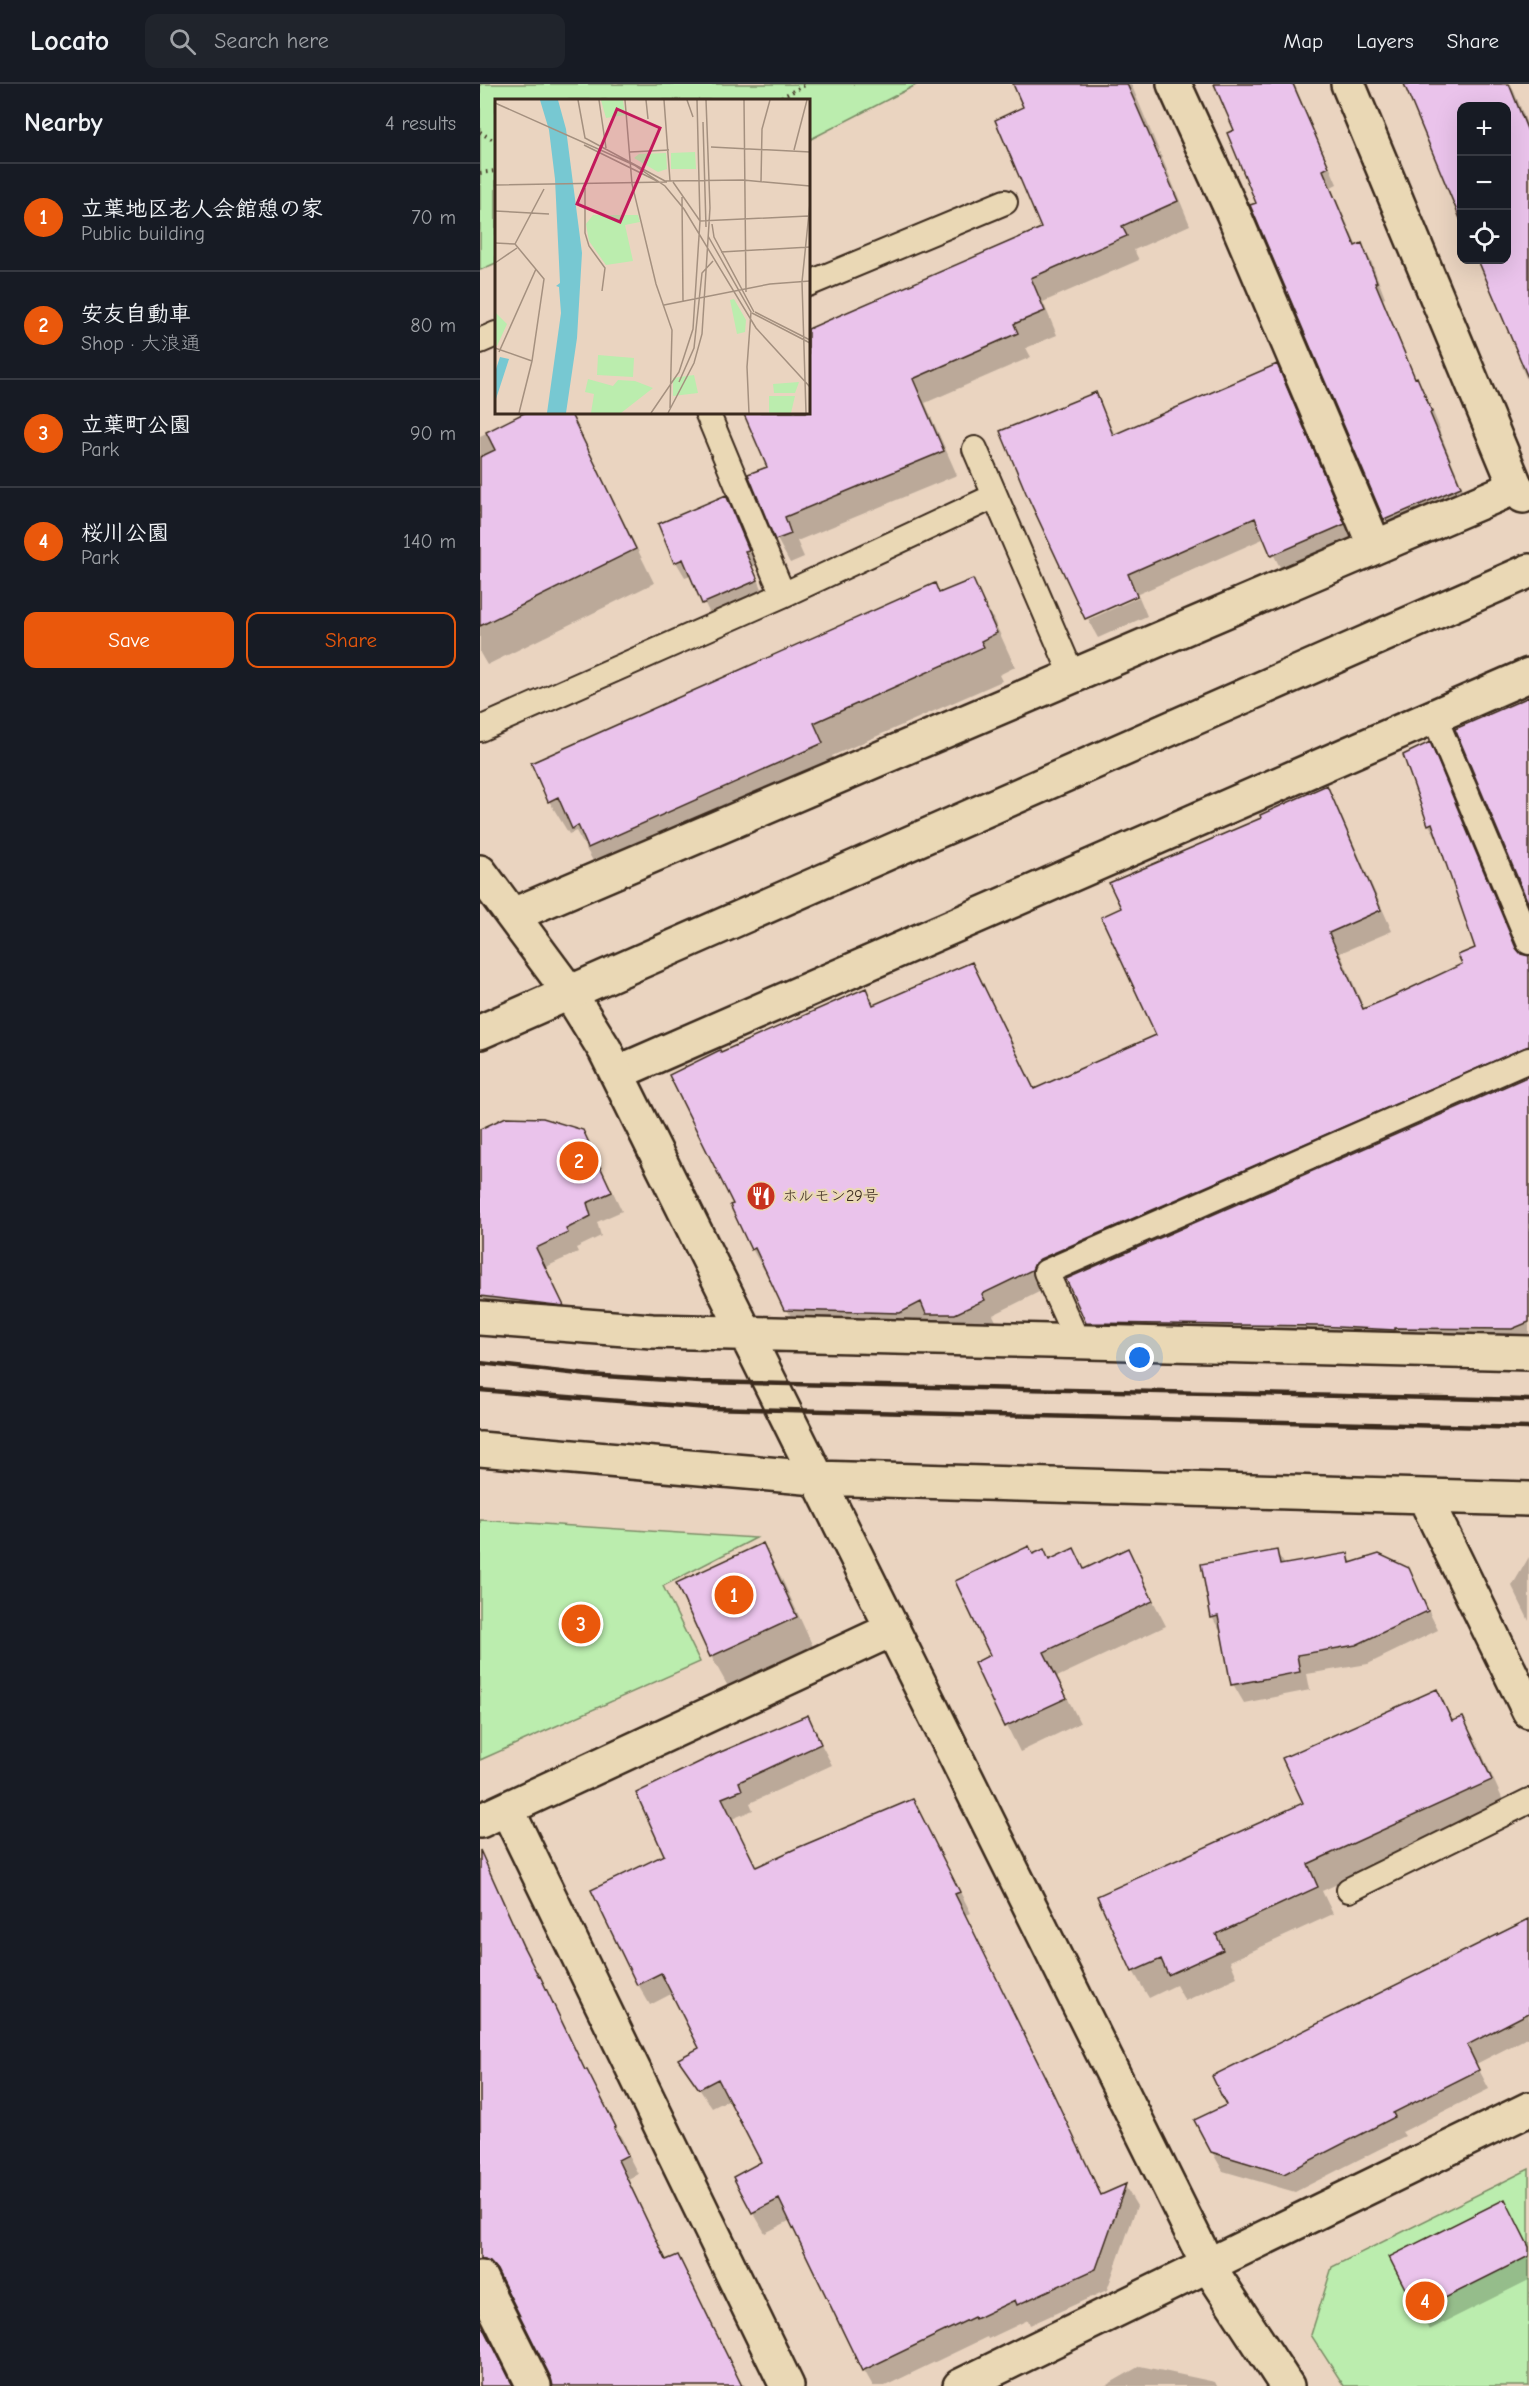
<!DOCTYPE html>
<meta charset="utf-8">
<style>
:root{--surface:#171b24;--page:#20242c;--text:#f1f3f6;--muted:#9ea1a6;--line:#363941;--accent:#ea580c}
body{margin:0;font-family:"Comic Neue","Klee One",sans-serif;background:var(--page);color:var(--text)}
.controls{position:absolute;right:18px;top:18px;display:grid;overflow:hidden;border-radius:12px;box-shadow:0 6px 24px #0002}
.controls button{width:54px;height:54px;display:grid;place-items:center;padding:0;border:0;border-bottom:2px solid var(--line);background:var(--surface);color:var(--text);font:30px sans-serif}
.you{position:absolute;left:660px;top:1274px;width:21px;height:21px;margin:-15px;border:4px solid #fff;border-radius:50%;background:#1a73e8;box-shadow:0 0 0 9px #1a73e833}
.badge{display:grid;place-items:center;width:39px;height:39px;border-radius:50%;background:var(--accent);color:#fff;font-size:20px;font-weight:700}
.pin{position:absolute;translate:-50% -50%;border:3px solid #fff;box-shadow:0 2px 6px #0006}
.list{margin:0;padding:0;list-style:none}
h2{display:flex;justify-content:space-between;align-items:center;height:78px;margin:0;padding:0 24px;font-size:26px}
h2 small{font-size:20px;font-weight:400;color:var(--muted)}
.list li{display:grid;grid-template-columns:39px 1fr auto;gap:18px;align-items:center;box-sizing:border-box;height:108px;padding:0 24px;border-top:2px solid var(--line)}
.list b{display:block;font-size:22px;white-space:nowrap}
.list p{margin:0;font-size:20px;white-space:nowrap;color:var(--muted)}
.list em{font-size:20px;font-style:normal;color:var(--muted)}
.actions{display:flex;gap:12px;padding:18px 24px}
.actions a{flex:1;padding:14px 0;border:2px solid var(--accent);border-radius:12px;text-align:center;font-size:21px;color:var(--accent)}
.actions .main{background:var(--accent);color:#fff}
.icon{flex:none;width:33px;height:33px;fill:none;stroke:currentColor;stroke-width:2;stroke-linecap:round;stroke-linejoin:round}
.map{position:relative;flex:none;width:1049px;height:2302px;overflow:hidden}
header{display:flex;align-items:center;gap:36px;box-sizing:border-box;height:84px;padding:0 30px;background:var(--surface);border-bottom:2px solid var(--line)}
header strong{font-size:28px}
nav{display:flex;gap:33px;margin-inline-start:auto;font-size:21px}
.search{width:420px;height:54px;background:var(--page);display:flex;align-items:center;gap:15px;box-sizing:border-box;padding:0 21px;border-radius:12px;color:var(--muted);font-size:22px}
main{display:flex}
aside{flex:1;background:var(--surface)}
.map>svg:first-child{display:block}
.green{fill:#bbedae;stroke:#7b8c66;stroke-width:1.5}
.shadow{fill:#0003}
.building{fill:#eac3eb;stroke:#3b2a1e;stroke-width:1.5}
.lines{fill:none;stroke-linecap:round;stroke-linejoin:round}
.lane-casing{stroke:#3b2a1e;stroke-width:28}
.street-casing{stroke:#3b2a1e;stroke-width:38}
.secondary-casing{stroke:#3b2a1e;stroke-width:38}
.primary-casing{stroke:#3b2a1e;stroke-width:38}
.path{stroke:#3b2a1e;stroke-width:4;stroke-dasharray:1.5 4.5;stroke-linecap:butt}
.lane{stroke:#ead8b5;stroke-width:24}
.street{stroke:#ead8b5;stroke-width:33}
.secondary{stroke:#ead8b5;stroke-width:33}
.primary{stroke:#ead8b5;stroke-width:33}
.rail{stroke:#3b2a1e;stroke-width:4.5}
.labels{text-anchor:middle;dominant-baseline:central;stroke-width:4.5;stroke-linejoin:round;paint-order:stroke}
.poi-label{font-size:16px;fill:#3b2a1e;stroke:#ead8b5;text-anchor:start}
.inset-road{fill:none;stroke:#a4907f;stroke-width:1.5}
.view{fill:#c2185b;fill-opacity:0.15;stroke:#c2185b;stroke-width:3}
.inset-edge{fill:none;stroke:#3b2a1e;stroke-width:3}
</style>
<header>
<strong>Locato</strong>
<div class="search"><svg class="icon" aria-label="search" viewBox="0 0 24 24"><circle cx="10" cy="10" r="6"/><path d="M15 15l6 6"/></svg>Search here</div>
<nav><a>Map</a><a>Layers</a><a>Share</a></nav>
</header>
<main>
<aside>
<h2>Nearby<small>4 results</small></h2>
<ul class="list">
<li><span class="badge">1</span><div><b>立葉地区老人会館憩の家</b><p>Public building</p></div><em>70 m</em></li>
<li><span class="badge">2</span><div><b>安友自動車</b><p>Shop · 大浪通</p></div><em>80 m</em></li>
<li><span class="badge">3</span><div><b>立葉町公園</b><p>Park</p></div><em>90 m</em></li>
<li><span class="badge">4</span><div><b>桜川公園</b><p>Park</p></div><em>140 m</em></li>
</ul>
<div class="actions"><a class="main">Save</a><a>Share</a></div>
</aside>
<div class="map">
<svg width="1049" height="2302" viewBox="0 0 1049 2302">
<rect width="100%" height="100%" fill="#ead4c0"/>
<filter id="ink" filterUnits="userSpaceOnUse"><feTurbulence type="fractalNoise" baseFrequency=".0167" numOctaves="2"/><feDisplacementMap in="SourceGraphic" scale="12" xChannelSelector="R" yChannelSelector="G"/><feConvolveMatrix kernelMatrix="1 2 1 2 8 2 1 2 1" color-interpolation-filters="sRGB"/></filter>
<g filter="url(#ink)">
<path class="green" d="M0,0h438l-109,56 -1,-40h-312v163l-16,7z
M0,1436l276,18 -93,48 37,76 -220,98z
M1049,2085v217h-185l-33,-51 21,-68z"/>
<path class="shadow" d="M534,0h117l59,141 -56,25 5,10 -96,42 14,33 -31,13 5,9 -106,46 32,72 -160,66 7,16 -14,6 -13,-24 -8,-71 39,-56 235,-183 -18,-122z
M743,0h71l43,100 -6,3 26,60 4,-2 10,16 14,37 -2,1 33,80 10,16 14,34 -1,1 30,74 -74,32 -10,-17 -127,-315z
M926,0h105l18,44v257l-9,-21 6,-2 -46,-102h26v-154h-44v110z
M796,282l11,19 68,159 -71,31 -19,-37 -179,79 9,-223 20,41z
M50,328h40l84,171 -167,82 -7,-12v-217z
M245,413l9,15 22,53 -3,2 12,29 -53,22 -21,-43 -6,2 -9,-15z
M492,497l19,33 24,53 -16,8 3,6 -170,75 9,20 -232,105 -13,-22 -3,2 -17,-30 -7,3 -20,-33 385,-216 6,9z
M659,513l8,19 -49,22 -10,-18z
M949,660l12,21 80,190 8,2v115l-477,207 -9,11 -50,25 3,6 -29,13 -169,-4 -32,-61 -2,1 -12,-21 -20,-43 3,-1 -14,-151 144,-64 10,16 108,-22 52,106 123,-54 -35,-127 140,-90 64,-32 11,21 54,123 -52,22 25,57 99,-45 13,-16 -36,-104 -12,-20 -24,-69z
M1049,993v270l-430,-4 -12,-21z
M0,1046l102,1 11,19 29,61 -25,11 4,14 -25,12 2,4 -32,15 27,57 -93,-9z
M283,1461l19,34 33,72 -85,39 -19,-34z
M594,1466l11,20 42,-20 39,76 -109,51 23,46 -60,29 -44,-88 16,-8 41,-101 16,6z
M796,1467l9,14 62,-11 6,10 55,5 30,61 -70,34 -61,10 3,16 -66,13 -11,-19 -10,-48 -11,-19z
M1049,1473v64l-17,-35z
M956,1606l18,32 8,-4 16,27 28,62 -184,84 11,23 -103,47 7,16 -52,24 -9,-16 -27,13 -16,-27 172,-168z
M327,1633l25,48 -82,38 3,7 -21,9 25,50 156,-68 58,112 -6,2 137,281 23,-10 12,20 -30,84 -77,35 -2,-5 -40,19 -1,-2 -102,49h-12l-9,-16 -73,-150 -26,13 -12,-21 10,-49 -33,-64 -18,9 -32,-48 21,-11 -28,-56 -23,12 -12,-21 28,-128 -28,-62z
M0,1795l25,31 11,19 70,143 40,74 -2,1 14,27 -10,5 39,83 74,123 3,-1 1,2h-191l-2,-9 -48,-95 -11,-4 -13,4z
M1049,1837v116l-53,27 13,25 -87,43 3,4 -110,56 -72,-21 -11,-19 16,-47z
M1025,2117l24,46v33l-100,50 -38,-72z
M660,2282l75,16 2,4h-112z"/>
<path class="building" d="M533,0h114l51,117 -56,25 5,10 -96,42 14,33 -31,13 4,9 -105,46 31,72 -159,66 6,17 -16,6 -27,-66 19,-7 -24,-55h65v-83l233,-101 -46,-108 28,-13z
M734,0h79l36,83 -6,3 32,76 7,-3 15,39h-2l40,96 2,-1 15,35 -2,1 31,74 -77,33 -134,-315 6,-2 -29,-70 7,-3z
M924,0h105l20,50v246l-51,-120h28v-154h-45v115z
M797,280l68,160 -74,32 -16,-38 -127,56 9,22 -52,23 -59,-126 -26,-62 96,-39 17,43z
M46,328h44l66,137 -156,77v-169l15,-7 -9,-18z
M246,411l23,55 -4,1 13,29 -56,24 -19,-45 -9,4 -16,-39z
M493,495l24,54 -16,8 3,6 -170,76 9,20 -235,105 -10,-23 -6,4 -14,-32 -10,5 -17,-39 404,-180 4,10z
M1049,613v208l-74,-176z
M950,658l86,206 5,6 8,2v90l-489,213 -5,4 -3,7 -50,24 3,6 -30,14h-29l-5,-12 -21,11 -116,-3 -29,-62 -4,2 -21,-45 3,-1 -64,-129 51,-25 1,2 145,-64 7,17 99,-43 62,127 122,-54 -55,-118 20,-9 -12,-25 152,-65 -1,-3 67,-30 54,125 -52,23 34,76 33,-14 66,-31 -4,-9 17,-7 -43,-125 -4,2 -25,-70z
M1049,992v246l-17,7 -117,-1v2l-77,-4 -232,-3 -20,-44z
M26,1033l37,1 40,12 29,62 -25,11 4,13 -25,13 2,4 -32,15 28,58 -84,-10v-167z
M283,1459l34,74 -87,40 -34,-74z
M549,1462l4,8 11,-5 5,11 25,-12 10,21 44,-21 25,53 -109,51 23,46 -63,29 -30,-64 16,-8 -35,-74z
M797,1466l3,15 68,-12 2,10 29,-9 30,14 19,43 -72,34 -59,10 3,17 -69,13 -13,-69 -7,2 -10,-54z
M957,1605l15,32 11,-4 29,63 -184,84 10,23 -102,47 7,16 -55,25 -7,-16 -29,13 -35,-76 206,-93 -21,-45z
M328,1631l13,29 -82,38 3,8 -20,8 34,69 41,-19 116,-49 47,93 -5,2 98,199 48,102 25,-11 -30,85 -79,36 -2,-5 -40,19 -1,-2 -112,54 -83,-172 -27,14 -19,-36 28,-15 -43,-83 -19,10 -21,-30 21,-11 -38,-75 -24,12 -46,-95 73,-35 -28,-62 80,-39z
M0,1766l43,96 16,31 1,-1 45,94h2l29,57 -2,1 14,27 -10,5 48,100 12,-5 64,131h-189l-2,-8 -54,-108 -7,-8 -10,-3z
M1049,1835v94l-62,32 12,25 -86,43 2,4 -111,57 -73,-22 -17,-32 32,-15 -14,-29z
M1025,2115l24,48v9l-112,56 -28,-55z
M0,2236l33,66h-33z"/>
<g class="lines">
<g class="lane-casing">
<path id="lane" d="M328,200l197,-82
M0,257l16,-7
M227,328l76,183
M495,365l98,228
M954,632l95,226
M0,645l303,-134 212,-99
M598,1259l-32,-71 483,-212
M869,1806l180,-89"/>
</g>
<g class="street-casing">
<path id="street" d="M694,0l59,129 142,334
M33,831l1003,-428 7,9
M137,989l912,-398
M27,1725l280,577
M0,2194l54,108
M480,2302l569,-277"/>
</g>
<g class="secondary-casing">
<path id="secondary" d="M868,0l168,403
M0,788l89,120 36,58 604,1217 78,119
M0,1234l172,13 877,22
M0,1365l336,29 713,21
M945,1414l104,213
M0,1737l413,-192"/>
</g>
<g class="primary-casing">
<path id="primary" d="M0,948l1049,-461"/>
</g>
<path class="path" d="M296,16l31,-16
M0,48l16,10
M0,89l16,-2"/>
<use href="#lane" class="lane"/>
<use href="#street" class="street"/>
<use href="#secondary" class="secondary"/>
<use href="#primary" class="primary"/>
<path class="rail" d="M0,1279l108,12 112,7 829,18
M0,1306l228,18 821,20"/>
</g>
</g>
<defs>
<g id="restaurant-disc" transform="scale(1.5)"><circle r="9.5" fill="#c8321e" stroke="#ead8b5"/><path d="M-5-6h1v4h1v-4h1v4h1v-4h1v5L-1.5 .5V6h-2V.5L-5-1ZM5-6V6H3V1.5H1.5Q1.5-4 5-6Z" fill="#fff"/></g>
</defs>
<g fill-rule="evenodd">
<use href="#restaurant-disc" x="281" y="1112"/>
</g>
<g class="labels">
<g class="poi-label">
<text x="302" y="1112">ホルモン29号</text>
</g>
</g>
<g transform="translate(15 15)">
<rect width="315" height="315" fill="#ead4c0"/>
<path d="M106,1h22l2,15 -19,3zM200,53l1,17h-25v-16zM171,54l1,16 -9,3 -24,-14 5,-4zM98,116h45l2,7 -15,3 8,36 -27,4 -17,-24 -3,-17zM239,200l12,21 -1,12 -8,2 -7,-34zM0,213l12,12 -10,22 -2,-1zM103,256l36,3 -1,19 -36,-2zM199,276l4,18 -25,3v-18zM93,280l25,7 5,-6 17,1 18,7 -32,25h-30l3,-19 -9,-2zM304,283l-4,11h-21l-1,-9zM274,297h26l-4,17h-22z" fill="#bbedae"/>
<path d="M45,1h18l8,29 16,124 -5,85 -11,75h-19l14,-100 -2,-26 -3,-1 4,-3 -5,-104 -6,-49zM5,258l9,2 -14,43v-30z" fill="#77c8d2"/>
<path class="inset-road" d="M83,1l7,38 80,43M104,1l7,48M130,1l7,84 24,100 16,46 -2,78M151,1l2,19M169,1l6,81M192,1l6,17M249,1l2,192M0,4l139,62 31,21 19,23 72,119 54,59M208,23l3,105M89,46l73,36M216,48l99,5M299,51l13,-50M135,53l39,-2M170,82l78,-1 67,6M178,83l27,39 108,-5M266,83l1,-53 8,-29M0,86l172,-3M90,89v45l4,13 16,22 -3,23M187,98l1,105M0,112l54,3M217,125l2,13 40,75M213,137l43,76 -4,55 2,46M0,144l20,1 29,35 -12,82 -13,52M20,145l29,-55M226,153l89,-5M0,164l22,-15M169,206l106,-21 40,-3M260,213l55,28M257,214l58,30M0,249l37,13M4,253l37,-83M184,283l15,-34 8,-75 11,-12M156,314l28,-41 14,-43 7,-108 -3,-121M173,314l26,-50 8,-29 8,-126 -4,-108M311,314l-4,-131 8,-79"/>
<path class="view" d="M122,10l43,19 -40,94 -43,-18z"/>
<rect width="315" height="315" class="inset-edge"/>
</g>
</svg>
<div class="controls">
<button>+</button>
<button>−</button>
<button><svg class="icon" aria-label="locate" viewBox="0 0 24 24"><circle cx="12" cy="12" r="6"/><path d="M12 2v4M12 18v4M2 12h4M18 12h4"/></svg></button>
</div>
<div class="you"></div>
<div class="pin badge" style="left:254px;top:1511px">1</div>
<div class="pin badge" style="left:99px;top:1077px">2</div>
<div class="pin badge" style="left:101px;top:1540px">3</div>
<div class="pin badge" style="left:945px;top:2217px">4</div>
</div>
</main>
